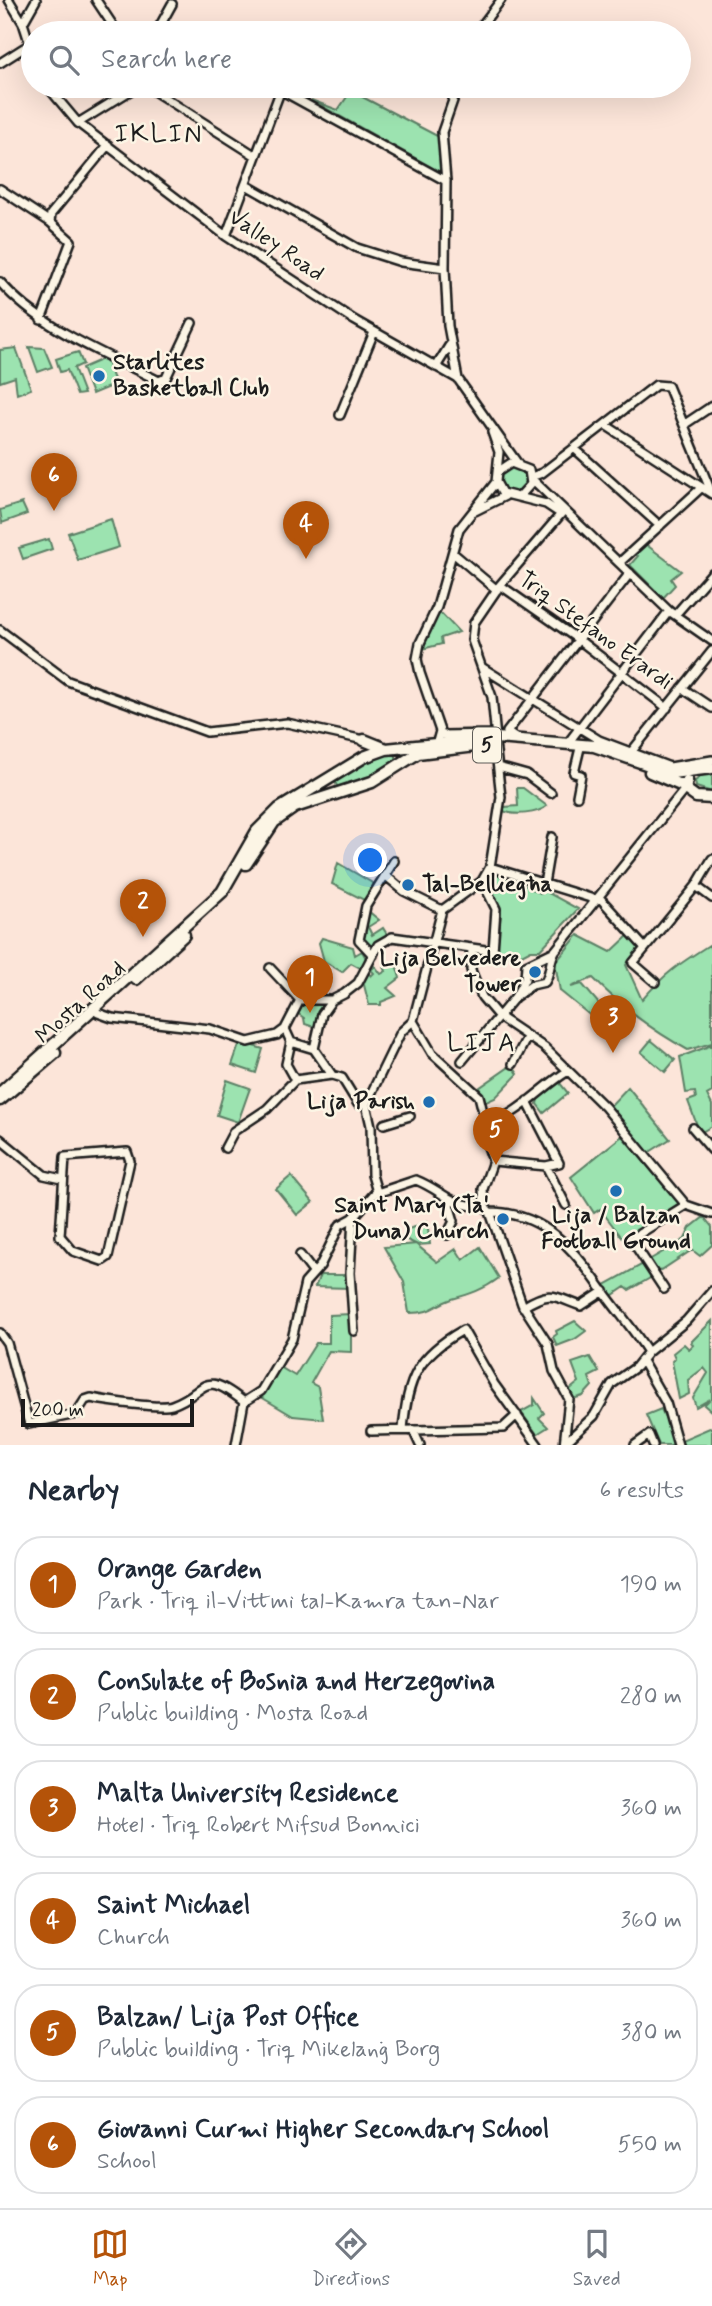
<!DOCTYPE html>
<meta charset="utf-8">
<style>
:root{--surface:#fff;--page:#f6f6f7;--text:#1f2937;--muted:#747a83;--line:#e0e1e3;--accent:#b45309}
body{margin:0;font-family:Mynerve,sans-serif;background:var(--page);color:var(--text)}
.scale{position:absolute;left:21px;bottom:18px;width:173px;box-sizing:border-box;padding-left:7px;border:4px solid #1c1c1c;border-top:0;font-size:19px;line-height:24px;white-space:nowrap;color:#1c1c1c;-webkit-text-stroke:5px #fcf5e5;paint-order:stroke}
.you{position:absolute;left:371px;top:861px;width:24px;height:24px;margin:-18px;border:5px solid #fff;border-radius:50%;background:#1a73e8;box-shadow:0 0 0 10px #1a73e833}
.badge{display:grid;place-items:center;width:46px;height:46px;border-radius:50%;background:var(--accent);color:#fff;font-size:23px;font-weight:700}
.pin{position:absolute;translate:-50% -58px;filter:drop-shadow(0 2px 4px #0008)}
.pin::after{content:'';position:absolute;top:37px;width:24px;height:21px;background:inherit;clip-path:polygon(0 0,100% 0,50% 100%)}
.list{margin:0;padding:0;list-style:none}
h2{display:flex;justify-content:space-between;align-items:center;height:91px;margin:0;padding:0 28px;font-size:30px}
h2 small{font-size:23px;font-weight:400;color:var(--muted)}
.list li{display:grid;grid-template-columns:46px 1fr auto;gap:21px;align-items:center;box-sizing:border-box;height:98px;margin:0 14px 14px;padding:0 14px;border:2px solid var(--line);border-radius:28px}
.list b{display:block;font-size:26px;white-space:nowrap}
.list p{margin:0;font-size:23px;white-space:nowrap;color:var(--muted)}
.list em{font-size:23px;font-style:normal;color:var(--muted)}
.icon{flex:none;width:38px;height:38px;fill:none;stroke:currentColor;stroke-width:2;stroke-linecap:round;stroke-linejoin:round}
.map{position:relative;flex:none;width:712px;height:1445px;overflow:hidden}
.search{position:absolute;background:var(--surface);box-shadow:0 7px 28px #0002;left:21px;right:21px;top:21px;height:77px;display:flex;align-items:center;gap:18px;box-sizing:border-box;padding:0 24px;border-radius:38px;color:var(--muted);font-size:26px}
.sheet{height:763px;background:var(--surface)}
nav{display:flex;justify-content:space-around;align-items:center;box-sizing:border-box;height:98px;border-top:2px solid var(--line);background:var(--surface);font-size:19px;color:var(--muted)}
nav a{display:grid;justify-items:center;gap:4px}
nav .on{color:var(--accent)}
.map>svg:first-child{display:block}
.green{fill:#9ce3b0;stroke:#5c8066;stroke-width:2}
.lines{fill:none;stroke-linecap:round;stroke-linejoin:round}
.minor-casing{stroke:#1c1c1c;stroke-width:12}
.highway-casing{stroke:#1c1c1c;stroke-width:15}
.minor{stroke:#fcf5e5;stroke-width:7}
.highway{stroke:#fcf5e5;stroke-width:10}
.poi-dot{fill:#1f6fb2;stroke:#fcf5e5;stroke-width:2.5}
.labels{text-anchor:middle;dominant-baseline:central;stroke-width:5;stroke-linejoin:round;paint-order:stroke}
.shield{fill:#fcf5e5;stroke:#5f5d58;stroke-width:2}
.shield-label{font-size:21px;font-weight:bold;fill:#1c1c1c}
.street-label{font-size:23px;fill:#1c1c1c;stroke:#fcf5e5}
.poi-label{font-size:23px;font-weight:bold;fill:#1c1c1c;stroke:#fcf5e5;text-anchor:end}
.quarter-label{font-size:26px;letter-spacing:2px;fill:#1c1c1c;stroke:#fcf5e5}
</style>
<div class="map">
<svg width="712" height="1445" viewBox="0 0 712 1445">
<rect width="100%" height="100%" fill="#fce5d9"/>
<filter id="ink" filterUnits="userSpaceOnUse"><feTurbulence type="fractalNoise" baseFrequency=".0143" numOctaves="2"/><feDisplacementMap in="SourceGraphic" scale="14" xChannelSelector="R" yChannelSelector="G"/><feConvolveMatrix kernelMatrix="1 2 1 2 8 2 1 2 1" color-interpolation-filters="sRGB"/></filter>
<g filter="url(#ink)">
<path class="green" d="M351,91l90,47 3,36 -133,-74 27,10z
M29,347l15,1 8,19 -14,5z
M16,348l15,41 -14,5 -2,-17 -15,5v-32z
M78,352l5,12 -9,4 10,26 -7,1 -10,-25 -7,2 -4,-13z
M105,358l11,26 -24,10 -10,-26z
M500 481a13 13 0 1 1 26 0a13 13 0 1 1-26 0Z
M22,503l5,11 -25,9 -2,-13z
M111,519l8,28 -41,13 -10,-27z
M49,539l3,10 -29,10 -4,-11z
M644,543l37,28 -10,8 4,6 -12,13 -33,-33 8,-9 -4,-3z
M437,614h5l17,18 -18,6 1,6 -20,5z
M389,752l7,3v7l-22,14 -37,11 -2,-7 23,-15z
M703,775h9v17l-16,-5 -1,-6z
M517,788h6l24,18c-10,8 -32,10 -44,5l1,-4 14,-1z
M338,863l36,21 -8,17 -34,-17z
M495,871l45,22 5,-2 33,18 -38,41h-9l-15,8 -19,-6 4,-39 -15,-31 4,-9z
M367,910l12,10 -11,7 4,8 11,-7 5,8 -19,11 -10,-17z
M578,935l33,17 18,-17 9,9v6l-12,15 16,35c23,-27 37,-36 67,-55l3,6v92l-24,7c-38,-21 -65,-42 -95,-72l-22,9 11,-3 17,20 21,11 -12,15 -48,-39 -5,-28z
M322,938l31,9 2,8 7,-4 6,11 -4,8 -13,-7 -9,9 -18,-11 -5,-18z
M395,961l5,17 -13,10 9,8 -15,6v3h-12l-6,-24 5,-9 3,4 3,-3 -3,-3 4,-4 6,8 5,-3 -2,-4z
M324,1000v10l-7,18 -12,-4 -1,-6 -11,-8 7,-6z
M651,1040l24,20 -10,12 -24,-20z
M240,1042l23,7 -7,24 -24,-8z
M712,1045v47l-5,3 5,10v21l-12,7 -12,-32 8,-3 -1,-6 -9,1 -6,-36z
M512,1065l6,9 -23,24 -11,5 -5,-15z
M227,1080l23,8 -12,34 -21,-7z
M559,1082l9,11 -24,20 -7,-9 1,-5z
M628,1087l42,52 -22,14 -37,-42 -1,-5z
M622,1136l57,67 -55,37 -24,-31 -6,4 -23,-36z
M291,1176l22,26 -16,13 -21,-26z
M704,1217l8,10v18l-12,11 -8,-6 -35,23 -8,-13 36,-21 5,-11z
M427,1221l3,23 -13,1 20,17 19,-13 7,11 17,-13 19,31c-16,12 -29,16 -47,21 -20,7 -18,14 -43,14l-5,-31 -20,-35 32,-3 -9,-4v-10z
M643,1264l9,13 -23,13 -4,-3 -15,10 -7,-11z
M320,1275h29l1,13 -35,-1z
M351,1314v38l-22,-1 -18,32 7,4 5,32 -30,-3 -32,-19 17,-31 17,10 21,-33h13v-28z
M575,1321l11,10 -11,8 -18,7 -4,-9 4,-3 -1,-3z
M712,1321v91l-8,-7 6,-6 -14,8 -3,-9 15,-25 -4,-5 -16,12 1,14 -10,5 -7,-38 3,-3 -2,-5 11,-9 5,5 4,-4 -2,-3z
M590,1357l9,15 -10,5 3,9 -9,10 -11,3 -4,-8 11,-9 -7,-19z
M534,1398l10,15 -5,5 9,9 -11,7 -16,-22 13,-7z
M661,1409l5,10 4,-1 6,27h-17l-13,-30z
M712,1427v18h-32l-1,-4z"/>
<g class="lines">
<g class="minor-casing">
<path id="minor" d="M9,0l14,23 10,31
M96,0l22,33
M23,23l13,-23
M156,33l16,-29
M476,33l25,-33
M0,63l30,-19
M47,86l31,37 148,113 128,84 104,59 60,85
M146,86l110,70
M273,86l173,95
M517,86l2,3
M78,123l60,-37
M246,185l111,63 44,14 44,6
M0,189l50,33 21,19 -30,79
M50,222l1,-8 57,-69
M226,236l54,-144
M0,282c41,47 104,71 159,99l7,-3 26,-55
M436,367l13,-21
M458,379l-10,-53 -3,-58 1,-87 -4,-49 16,-46
M340,415l34,-83
M685,424l27,-18
M607,426l105,68
M492,432l7,20 -3,30 6,11 44,11 15,10
M575,449l85,77
M499,471l12,-8 18,7 2,14 -12,13
M531,477l11,-4 114,-88 12,1 44,108
M532,479l137,132 43,30
M475,511l30,-15
M453,553l44,37
M619,563l82,-75
M500,585l79,55 88,68
M675,615l37,-42
M0,630l68,51 139,51 80,-9 77,17
M483,668l116,72 71,27 42,-7
M682,688l30,20
M444,735l48,-1
M496,738l-4,-41 -20,-57 2,-17 26,-38 61,-71
M517,739l-10,-7 123,-159
M437,742l3,-11 -20,-58 -3,-14 3,-16 17,-36 22,-78 37,-47
M568,743l101,-132
M632,751l80,-100
M498,767l29,8 24,18
M577,796l4,-21 -7,-2 6,-25
M490,867l107,33
M385,875l19,16 38,19
M544,884l8,-47
M696,886l16,12
M599,897l46,51
M472,948l-1,22 11,27 17,20 46,31 60,59 81,98 26,9
M373,955l-14,-15 7,-34 28,-45
M270,968l30,32
M655,982l-22,-19 63,-77 16,-27
M515,997l17,-12 13,-3c6,-10 4,-20 10,-31l130,-162
M98,1013l14,5 98,11 38,13 29,-7 8,-6
M285,1029l15,-29h32l12,-6 14,-11 20,-38 14,-8 101,14 3,-42 -14,-28
M285,1029l6,13 -5,22 9,16 37,-5 10,3 16,26h8
M291,1042l23,7 18,26
M314,1049l8,-35 10,-14
M462,1061l53,-64 10,-18 1,-14 27,-13
M513,1064l14,-27
M384,1124l26,-8
M486,1124c32,-8 54,-36 82,-53
M693,1128l19,22
M0,1139l44,36 18,4
M225,1148l9,-17 33,-22 28,-29
M127,1152l3,9 -22,96 -6,4 -29,-10 -13,-15 5,-79z
M493,1161l53,5 13,-3 -32,-62
M546,1166l20,39
M377,1192l-5,-17 -1,-49 -5,-22 35,-72 12,-11
M484,1206l-1,-17 10,-28 -9,-26 2,-11 -7,-28 -47,-43 -19,-32 29,-111 40,-29 8,-14 11,-70 -6,-54
M484,1206l6,6 32,92 26,40 6,27 15,28 -5,46
M490,1212c54,0 85,38 113,79 15,21 31,39 45,61
M353,1218l-3,55 4,58
M447,1235l7,-14 -6,-20
M300,1255l13,17
M664,1289l-33,-50 55,-34
M523,1307c28,-17 30,-11 58,-1l23,-15
M0,1333l7,10 22,81 47,-10 9,-14 6,-2c15,3 69,11 81,7 37,-13 28,-38 72,-3
M642,1361l24,42 12,42
M244,1402l17,-11 31,-52 13,-56 15,-17 20,-41 13,-7 21,-24 42,-14c28,11 33,27 68,26
M403,1429c5,-51 14,-73 60,-99l31,54 44,61
M413,1430l7,15
M371,1431l132,-3 14,-13
M564,1444l30,-28 18,-32 24,-17 12,-15 38,-31 26,-30
M236,1445l8,-43
M635,1445l14,-10 4,10"/>
</g>
<g class="highway-casing">
<path id="highway" d="M364,740l22,9
M650,772l35,15
M687,781l-2,8 11,8 16,1
M246,864l28,-42 21,-15 77,-25 46,-29 57,-7
M136,979l48,-44
M0,1093l222,-201 35,-61 22,-22 85,-52 22,-8 110,-11 98,8 78,27 40,-5
M0,1100l55,-47"/>
</g>
<use href="#minor" class="minor"/>
<use href="#highway" class="highway"/>
</g>
</g>
<g class="poi-dot">
<circle cx="99" cy="376" r="7"/>
<circle cx="408" cy="885" r="7"/>
<circle cx="535" cy="972" r="7"/>
<circle cx="429" cy="1102" r="7"/>
<circle cx="616" cy="1191" r="7"/>
<circle cx="503" cy="1219" r="7"/>
</g>
<g class="labels">
<rect class="shield" x="473" y="727.5" width="28" height="35" rx="5"/>
<g class="shield-label">
<text x="487" y="745">5</text>
</g>
<g class="street-label">
<text transform="translate(276 246) rotate(34)">Valley Road</text>
<text transform="translate(595 631) rotate(36)">Triq Stefano Erardi</text>
<text transform="translate(81 1003) rotate(-42)">Mosta Road</text>
</g>
<g class="poi-label">
<text x="113" y="363" text-anchor="start">Starlites<tspan x="113" dy="26">Basketball Club</tspan></text>
<text x="422" y="885" text-anchor="start">Tal-Belliegħa</text>
<text x="521" y="959">Lija Belvedere<tspan x="521" dy="26">Tower</tspan></text>
<text x="415" y="1102">Lija Parish</text>
<text x="489" y="1206">Saint Mary (Ta'<tspan x="489" dy="26">Duna) Church</tspan></text>
<text x="616" y="1216" text-anchor="middle">Lija / Balzan<tspan x="616" dy="26">Football Ground</tspan></text>
</g>
<g class="quarter-label">
<text x="159" y="135">IKLIN</text>
<text x="482" y="1044">LIJA</text>
</g>
</g>
</svg>
<div class="scale">200 m</div>
<div class="you"></div>
<div class="pin badge" style="left:310px;top:1013px">1</div>
<div class="pin badge" style="left:143px;top:937px">2</div>
<div class="pin badge" style="left:613px;top:1053px">3</div>
<div class="pin badge" style="left:306px;top:559px">4</div>
<div class="pin badge" style="left:496px;top:1165px">5</div>
<div class="pin badge" style="left:54px;top:511px">6</div>
<div class="search"><svg class="icon" aria-label="search" viewBox="0 0 24 24"><circle cx="10" cy="10" r="6"/><path d="M15 15l6 6"/></svg>Search here</div>
</div>
<section class="sheet">
<h2>Nearby<small>6 results</small></h2>
<ul class="list">
<li><span class="badge">1</span><div><b>Orange Garden</b><p>Park · Triq il-Vittmi tal-Kamra tan-Nar</p></div><em>190 m</em></li>
<li><span class="badge">2</span><div><b>Consulate of Bosnia and Herzegovina</b><p>Public building · Mosta Road</p></div><em>280 m</em></li>
<li><span class="badge">3</span><div><b>Malta University Residence</b><p>Hotel · Triq Robert Mifsud Bonnici</p></div><em>360 m</em></li>
<li><span class="badge">4</span><div><b>Saint Michael</b><p>Church</p></div><em>360 m</em></li>
<li><span class="badge">5</span><div><b>Balzan/ Lija Post Office</b><p>Public building · Triq Mikelanġ Borg</p></div><em>380 m</em></li>
<li><span class="badge">6</span><div><b>Giovanni Curmi Higher Secondary School</b><p>School</p></div><em>550 m</em></li>
</ul>
</section>
<nav>
<a class="on"><svg class="icon" aria-label="map" viewBox="0 0 24 24"><path d="M3 6l6-2 6 2 6-2v14l-6 2-6-2-6 2zM9 4v14M15 6v14"/></svg>Map</a>
<a><svg class="icon" aria-label="directions" viewBox="0 0 24 24"><path d="M12 3l9 9-9 9-9-9zM9 14v-3h6M13 9l2 2-2 2"/></svg>Directions</a>
<a><svg class="icon" aria-label="saved" viewBox="0 0 24 24"><path d="M7 4h10v16l-5-4-5 4z"/></svg>Saved</a>
</nav>
